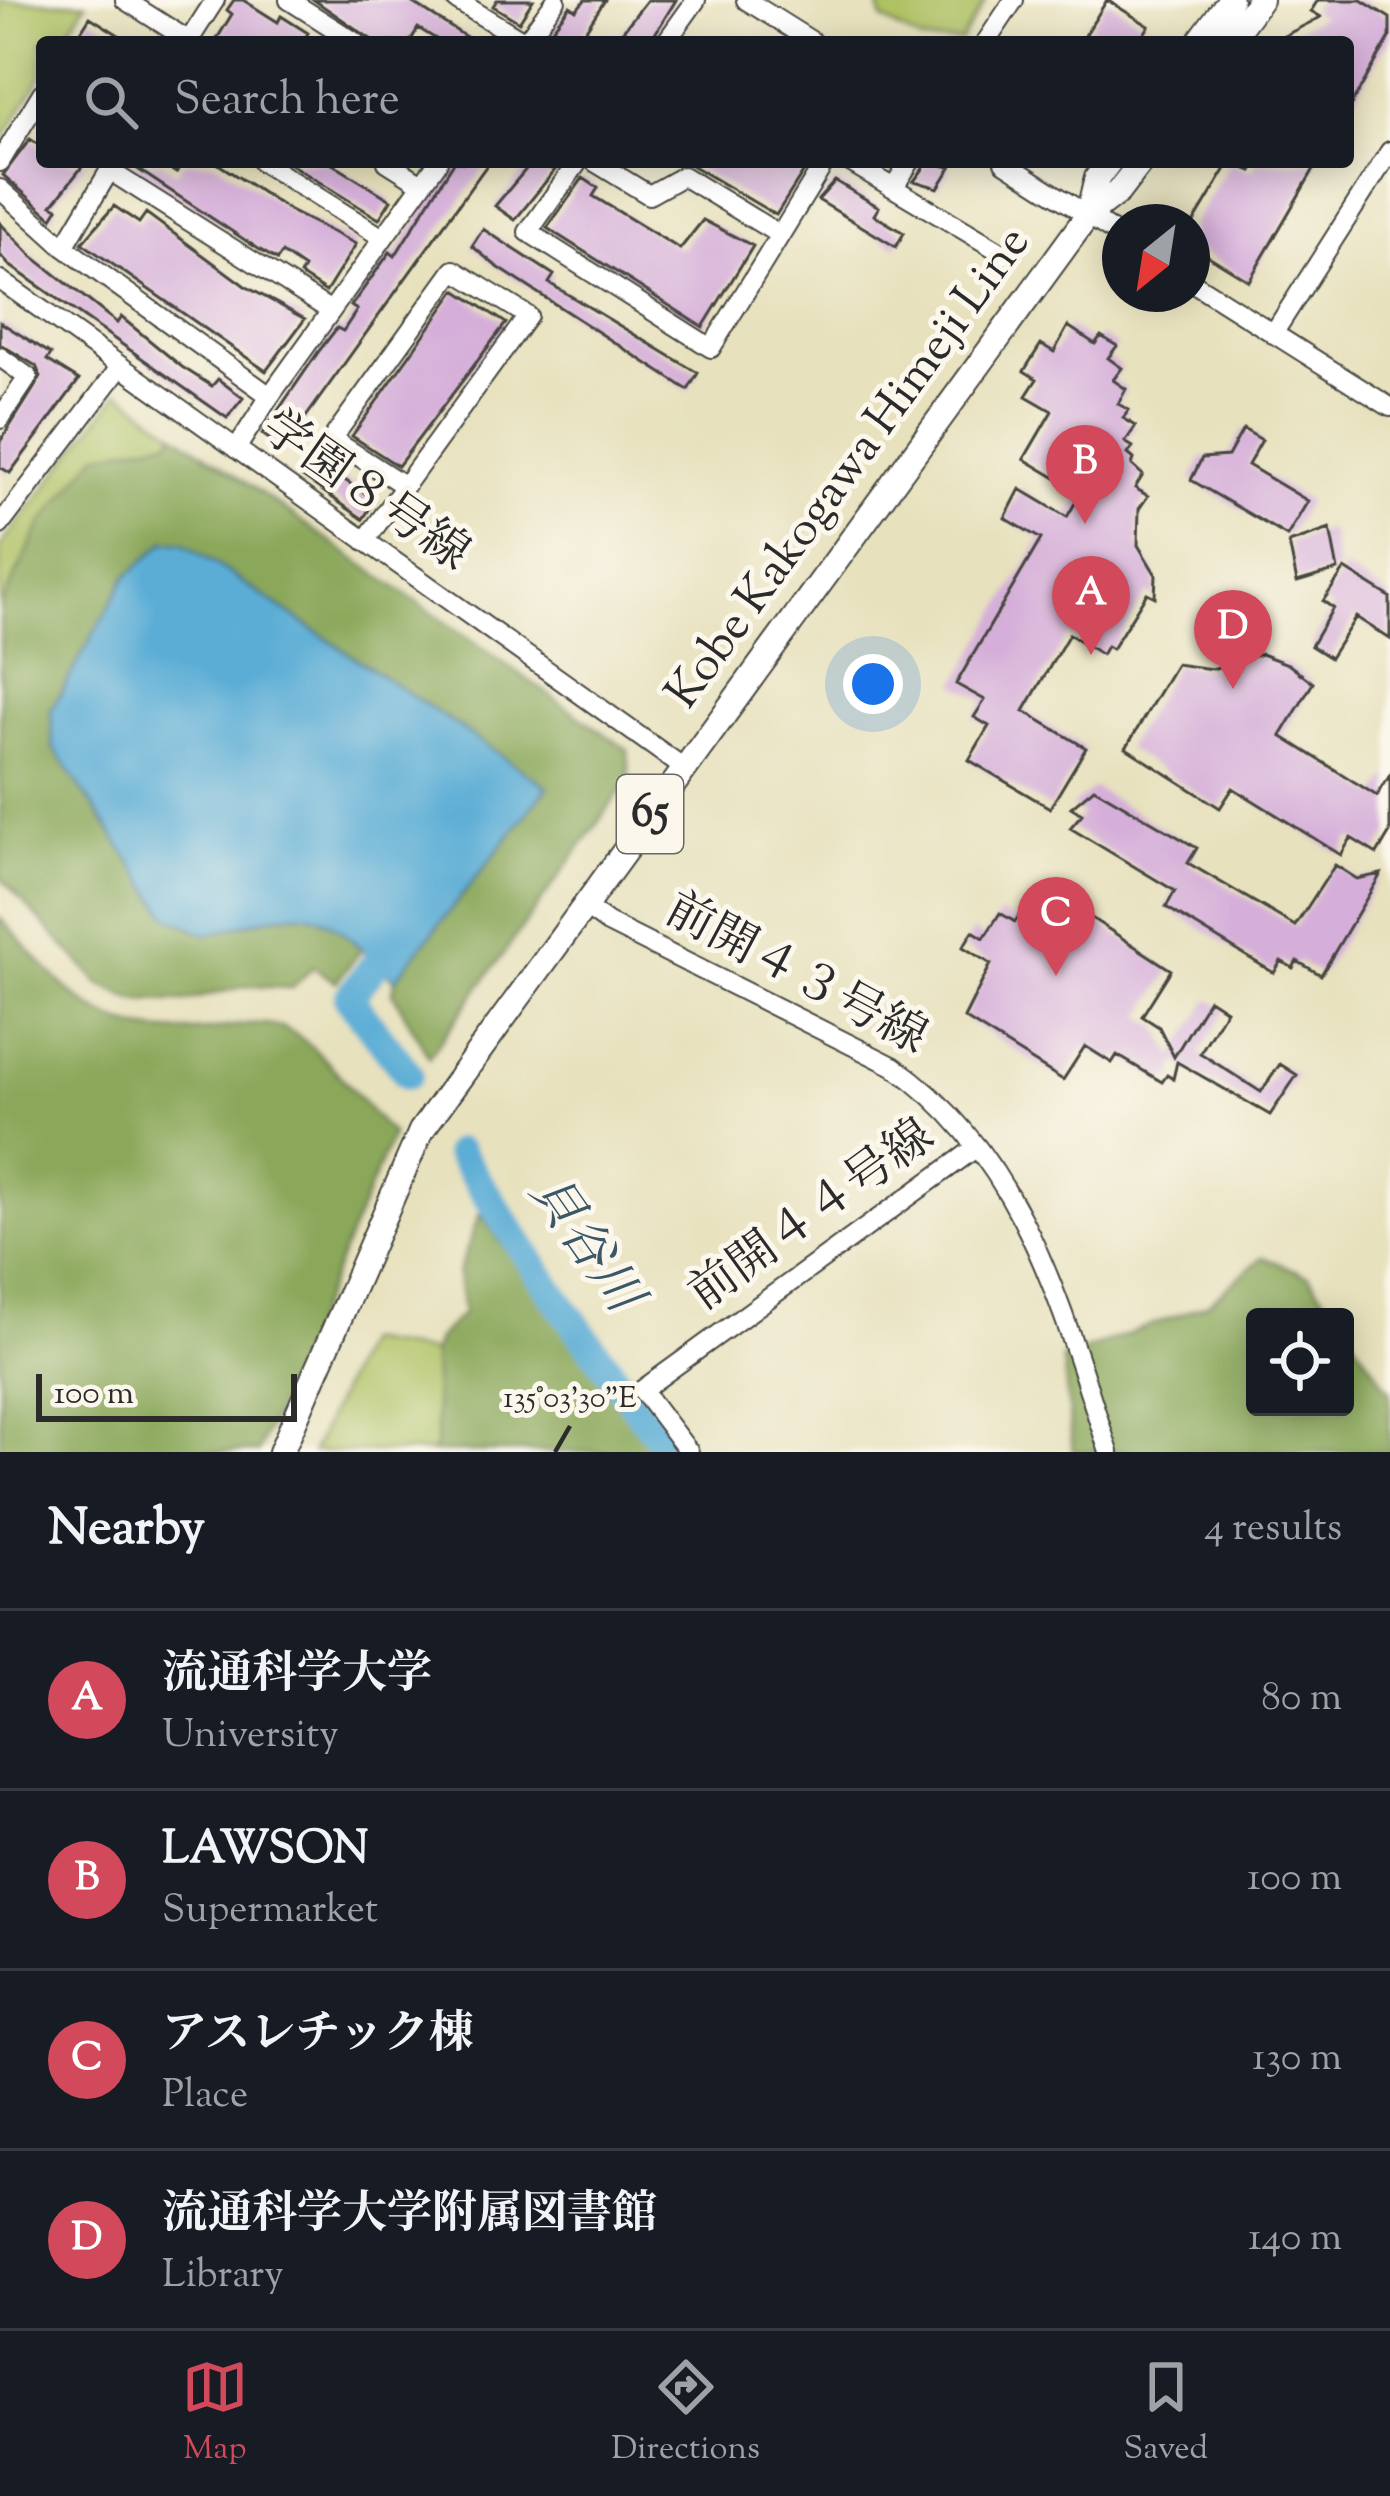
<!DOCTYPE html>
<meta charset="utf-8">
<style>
:root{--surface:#171b24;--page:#242831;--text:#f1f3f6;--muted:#9ea1a6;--line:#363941;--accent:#d1495b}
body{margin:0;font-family:"Sorts Mill Goudy","Noto Serif JP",serif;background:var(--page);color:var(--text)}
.controls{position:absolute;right:36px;bottom:36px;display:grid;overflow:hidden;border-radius:12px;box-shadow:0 6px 30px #0003}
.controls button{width:108px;height:108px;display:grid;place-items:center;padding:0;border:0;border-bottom:3px solid var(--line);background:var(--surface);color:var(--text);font:60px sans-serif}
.compass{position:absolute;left:1102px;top:204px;width:108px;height:108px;border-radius:50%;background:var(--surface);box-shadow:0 6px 30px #0003;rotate:210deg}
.scale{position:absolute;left:36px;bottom:30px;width:261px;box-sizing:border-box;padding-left:12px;border:6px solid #2b2b2b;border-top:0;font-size:33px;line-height:42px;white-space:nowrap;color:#2b2b2b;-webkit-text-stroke:9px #fbf7ec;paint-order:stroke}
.you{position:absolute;left:873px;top:684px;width:42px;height:42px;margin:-30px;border:9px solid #fff;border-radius:50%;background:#1a73e8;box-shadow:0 0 0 18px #1a73e833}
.badge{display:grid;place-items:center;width:78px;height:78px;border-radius:50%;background:var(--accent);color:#fff;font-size:39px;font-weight:700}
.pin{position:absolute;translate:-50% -99px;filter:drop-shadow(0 3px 6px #0008)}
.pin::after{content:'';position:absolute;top:63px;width:42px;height:36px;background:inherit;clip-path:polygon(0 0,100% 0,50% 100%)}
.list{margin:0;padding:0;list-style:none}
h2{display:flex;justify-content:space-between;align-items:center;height:156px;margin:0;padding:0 48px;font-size:51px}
h2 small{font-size:39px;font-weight:400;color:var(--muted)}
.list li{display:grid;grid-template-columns:78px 1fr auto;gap:36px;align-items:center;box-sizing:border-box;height:180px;padding:0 48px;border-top:3px solid var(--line)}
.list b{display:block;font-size:45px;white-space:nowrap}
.list p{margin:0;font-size:39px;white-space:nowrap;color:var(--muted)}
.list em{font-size:39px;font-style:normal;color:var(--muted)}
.icon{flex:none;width:66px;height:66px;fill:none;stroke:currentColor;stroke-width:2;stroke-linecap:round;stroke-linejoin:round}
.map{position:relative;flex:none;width:1390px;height:1452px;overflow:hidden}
.search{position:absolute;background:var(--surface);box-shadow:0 6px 30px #0003;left:36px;right:36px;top:36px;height:132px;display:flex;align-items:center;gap:30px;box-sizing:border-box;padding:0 42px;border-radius:12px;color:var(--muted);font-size:45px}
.sheet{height:876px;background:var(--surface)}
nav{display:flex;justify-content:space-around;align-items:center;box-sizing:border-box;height:168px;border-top:3px solid var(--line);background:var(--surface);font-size:33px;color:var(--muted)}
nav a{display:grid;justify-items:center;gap:6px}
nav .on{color:var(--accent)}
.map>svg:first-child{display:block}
.green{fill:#aec164;stroke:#6c7648;stroke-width:3}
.forest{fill:#8aa75a;stroke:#5a6942;stroke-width:3}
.water{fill:#5badd6;stroke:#436c80;stroke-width:3}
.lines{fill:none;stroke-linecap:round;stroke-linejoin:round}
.river{stroke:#5badd6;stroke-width:30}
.building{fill:#d5afd9}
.minor-casing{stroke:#474641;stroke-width:22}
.major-casing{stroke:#474641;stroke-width:28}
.minor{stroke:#fff;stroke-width:18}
.major{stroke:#fff;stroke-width:24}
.ticks{fill:none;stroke:#2b2b2b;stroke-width:4.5}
.labels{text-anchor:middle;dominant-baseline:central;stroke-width:10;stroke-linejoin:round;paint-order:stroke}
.shield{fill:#fbf7ec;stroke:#696865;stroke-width:3}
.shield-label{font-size:45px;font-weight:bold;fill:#2b2b2b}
.street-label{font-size:48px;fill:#2b2b2b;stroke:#fbf7ec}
.water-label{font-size:51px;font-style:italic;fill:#3c5867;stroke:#fbf7ec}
.ticks-label{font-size:30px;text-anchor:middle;fill:#2b2b2b;stroke:#fbf7ec;stroke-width:10;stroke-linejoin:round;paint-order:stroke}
</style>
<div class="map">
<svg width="1390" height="1452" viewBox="0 0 1390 1452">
<rect width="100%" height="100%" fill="#fbf7ec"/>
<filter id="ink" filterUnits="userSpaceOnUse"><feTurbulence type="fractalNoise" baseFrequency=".00833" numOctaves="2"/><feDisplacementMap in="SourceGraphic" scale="24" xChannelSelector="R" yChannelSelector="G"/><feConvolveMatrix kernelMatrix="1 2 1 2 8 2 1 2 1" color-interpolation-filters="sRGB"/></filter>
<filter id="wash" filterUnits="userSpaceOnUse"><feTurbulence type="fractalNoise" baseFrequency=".004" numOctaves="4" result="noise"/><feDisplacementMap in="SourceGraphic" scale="48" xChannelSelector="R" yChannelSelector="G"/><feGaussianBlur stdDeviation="2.7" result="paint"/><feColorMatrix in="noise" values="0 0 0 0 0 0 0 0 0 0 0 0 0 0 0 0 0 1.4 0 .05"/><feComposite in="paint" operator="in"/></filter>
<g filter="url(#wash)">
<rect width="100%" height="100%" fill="#e7e1bd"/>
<path class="green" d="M0,0l86,3 -24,39h-20v33l-42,69z
M878,0h108l-25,42h-39l-40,-23z
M119,392l56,41 -5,7 -72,14 -98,153v-60z
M363,1341l70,11 4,92 -5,8h-120z"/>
<path class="forest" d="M175,433l453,317 2,28 -201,279 -36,-64 2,-13 153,-193 -364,-244 -18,-2 -40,36 -75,133 2,37 154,188c73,-21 95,-43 155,14l-26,33 -23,-15 -21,21 -46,-2 -60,15 -53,-1 -33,-16 -100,-107v-270l42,-84 56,-69 71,-14z
M0,918c68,72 97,123 207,112 30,-3 52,-13 81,0 33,16 77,77 104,105l-134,317h-258z
M480,1213l174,239h-222l5,-9 -4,-91 4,-13 26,-26 -5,-39z
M1263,1257l46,19 29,41h-83v90h90v-80l45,64v61h-317l-10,-93 144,-55z"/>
<path class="water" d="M166,541l18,2 364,244 -153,193c-87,-81 -74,-77 -188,-45l-39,-19 -115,-169 -2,-37 75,-133z"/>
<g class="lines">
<path class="river" d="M376,963l-27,35 59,76
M459,1153l96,144 115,155"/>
</g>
<g id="blocks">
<path class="building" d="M234,0h9l35,22 3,-6 27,17 -5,9h-88l17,-28 -5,-4z
M314,0h94l66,42h-33l-23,-14 -8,14h-35z
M497,0h36l-14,22 -26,-16z
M585,0h20l-27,42h-36l28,-36 6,4z
M647,0h29l-26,42h-36z
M1107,0l42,26 -10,16h-58z
M1318,0h43l29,18v19l-42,73v-68h-76l49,-25 -10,-6z
M90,17l40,25h-36l-14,-9z
M30,139l12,8v15h44l-34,43 6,3 -6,10 -49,-43z
M127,162h32l17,11 7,-11h32l77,50 64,32 -30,48 -26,-17 4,-7 -22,-15 -5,7 -20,-12z
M287,162h42l62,38 -12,19z
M454,162h35l-206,287 -21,-15 57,-83 18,-23 6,3 14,-21 -6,-4 39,-54 5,4z
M532,162l23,8 -40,50 -20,-14z
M686,162h103l15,9 -28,44z
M928,162l23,5 -13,21 -24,-7z
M1230,162l22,9 5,-9h61l-69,119 -57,-35v-21z
M583,178l15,10 -5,8 87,53 23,-29 50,26 -50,81 -156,-99z
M835,181l44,26 -5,8 30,18 -8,14 -78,-47z
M114,206l25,17 7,-10 99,73 60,33 -39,52 -184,-128z
M0,223l32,33 85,67 4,-6 61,50 30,19 6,-7 25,19 -16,20 -218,-153 -9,-10z
M483,229l71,46 -5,8 149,90 -10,17 -192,-124 -24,-20z
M456,290l50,33 -108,143 -46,-30z
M0,322l51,32 -4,6 32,20 -69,93 -10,-6v-25l41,-65 -5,-11 -36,-22z
M1068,326l27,18 6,-8 16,10 -9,12 14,10 -9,12 13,9 -8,15 11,6 -6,8 13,8 -11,16 8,5 -5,7 6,5 -2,6 11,10 -8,13 13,8 -9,13 -1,36 18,30 -1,22 -8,-4 -35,56 -5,-3 -5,9 -33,-21 -45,77 62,37 -36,60 -81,-48 20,-34 -15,-9 11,-17 -29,-16 85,-145 -36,-21 15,-29 47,28 14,-24 -57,-34 28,-48 -26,-15 11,-17 -13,-8 17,-27 13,8z
M1243,429l19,11 -14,25 60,36 -21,35 -96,-56 11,-22 26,-2z
M311,458l64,42 -12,19 -63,-44z
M1330,529l8,41 -41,12 -8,-39z
M1345,569l45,28v42l-34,-22 -26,41 -19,-12 22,-38 -10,-7z
M1261,654l27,10 25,19 -32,53 96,60 13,-21v57l-13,22 -26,-16 -10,17 -108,-67 -13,20 -94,-60 50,-84 36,5z
M1094,788l103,60 -9,15 107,63 40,-61 22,14 24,-5 -60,101 -24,-14 -4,7 -12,-7 -7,12 -108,-66 9,-16 -105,-63 12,-14 -11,-7z
M1047,889l124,81 -29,46 17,11 15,30 35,-58 17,11 -26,43 61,39 19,-28 17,11 -27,40 -93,-53 -4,17 -6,-4 -5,7 -45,-27 -5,8 -27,-17 -22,34 -99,-62 27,-54 -28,-17 10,-16 11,7 16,-25 15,9 12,-19 8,5z"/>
</g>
</g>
<g filter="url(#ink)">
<use href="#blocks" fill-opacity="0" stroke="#474641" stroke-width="3"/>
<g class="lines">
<g class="minor-casing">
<path id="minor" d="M125,0l66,42
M289,0l66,42
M456,0l69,42 31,-42
M746,0l67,42
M188,42l27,-42
M666,42l30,-42
M986,42l28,-42
M0,162l42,-69
M262,162l121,76
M387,162l35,22
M578,162l-50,70 183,116 114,-186
M595,162l54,33 34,-19 97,59
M850,162l156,93
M1004,162l116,74
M110,171l221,140
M894,187l16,-25
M0,189l64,58 206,149 168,-234
M64,247l50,-84
M0,280l684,488
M1192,282l198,125
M1273,334l117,-183
M0,357l28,20 -28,42
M236,449l34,-53
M0,525l121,-159
M365,541l163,-225 -74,-46 -122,169 73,47
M583,905l25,18 285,143c130,90 169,244 216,386
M689,1452l-47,-62 335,-243"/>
</g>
<g class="major-casing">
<path id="major" d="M1199,42l31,-42
M1229,42l31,-42
M1088,215l9,-37 12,-16
M281,1452l140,-321 667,-916 30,-23 23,-30"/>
</g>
<use href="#minor" class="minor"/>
<use href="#major" class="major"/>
</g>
</g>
<path class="ticks" d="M555,1452l15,-26"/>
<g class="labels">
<rect class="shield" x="617" y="775" width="66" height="78" rx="9"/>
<g class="shield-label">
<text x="650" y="814">65</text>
</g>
<g class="street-label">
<text transform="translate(850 469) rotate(-54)">Kobe Kakogawa Himeji Line</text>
<text transform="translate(364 493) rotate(35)">学園８号線</text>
<text transform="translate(795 976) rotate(28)">前開４３号線</text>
<text transform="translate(813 1217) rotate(-36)">前開４４号線</text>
</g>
<g class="water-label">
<text transform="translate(583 1245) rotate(55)">貝谷川</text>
</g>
</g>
<g class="ticks-label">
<text x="570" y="1407">135°03'30"E</text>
</g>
</svg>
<div class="controls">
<button><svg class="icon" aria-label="locate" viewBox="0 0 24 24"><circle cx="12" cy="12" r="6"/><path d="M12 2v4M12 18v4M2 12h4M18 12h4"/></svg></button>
</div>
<svg class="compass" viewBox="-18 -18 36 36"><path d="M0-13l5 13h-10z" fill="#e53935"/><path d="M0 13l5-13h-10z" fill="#9ea1a6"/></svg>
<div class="scale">100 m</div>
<div class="you"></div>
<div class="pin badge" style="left:1091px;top:655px">A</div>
<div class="pin badge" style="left:1085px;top:524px">B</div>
<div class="pin badge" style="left:1056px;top:976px">C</div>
<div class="pin badge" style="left:1233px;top:689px">D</div>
<div class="search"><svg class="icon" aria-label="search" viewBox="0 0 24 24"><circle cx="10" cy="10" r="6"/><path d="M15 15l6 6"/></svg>Search here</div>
</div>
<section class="sheet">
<h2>Nearby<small>4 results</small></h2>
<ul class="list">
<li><span class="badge">A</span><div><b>流通科学大学</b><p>University</p></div><em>80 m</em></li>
<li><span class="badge">B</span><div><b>LAWSON</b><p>Supermarket</p></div><em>100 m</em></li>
<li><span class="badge">C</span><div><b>アスレチック棟</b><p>Place</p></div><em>130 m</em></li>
<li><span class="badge">D</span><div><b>流通科学大学附属図書館</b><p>Library</p></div><em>140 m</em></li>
</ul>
</section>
<nav>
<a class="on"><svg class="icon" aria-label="map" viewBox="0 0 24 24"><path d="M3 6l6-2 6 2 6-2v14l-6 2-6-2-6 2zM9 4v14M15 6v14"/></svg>Map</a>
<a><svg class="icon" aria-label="directions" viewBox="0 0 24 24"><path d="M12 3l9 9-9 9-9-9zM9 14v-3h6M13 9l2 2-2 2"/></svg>Directions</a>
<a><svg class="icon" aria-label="saved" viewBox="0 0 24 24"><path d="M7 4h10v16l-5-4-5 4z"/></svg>Saved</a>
</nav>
